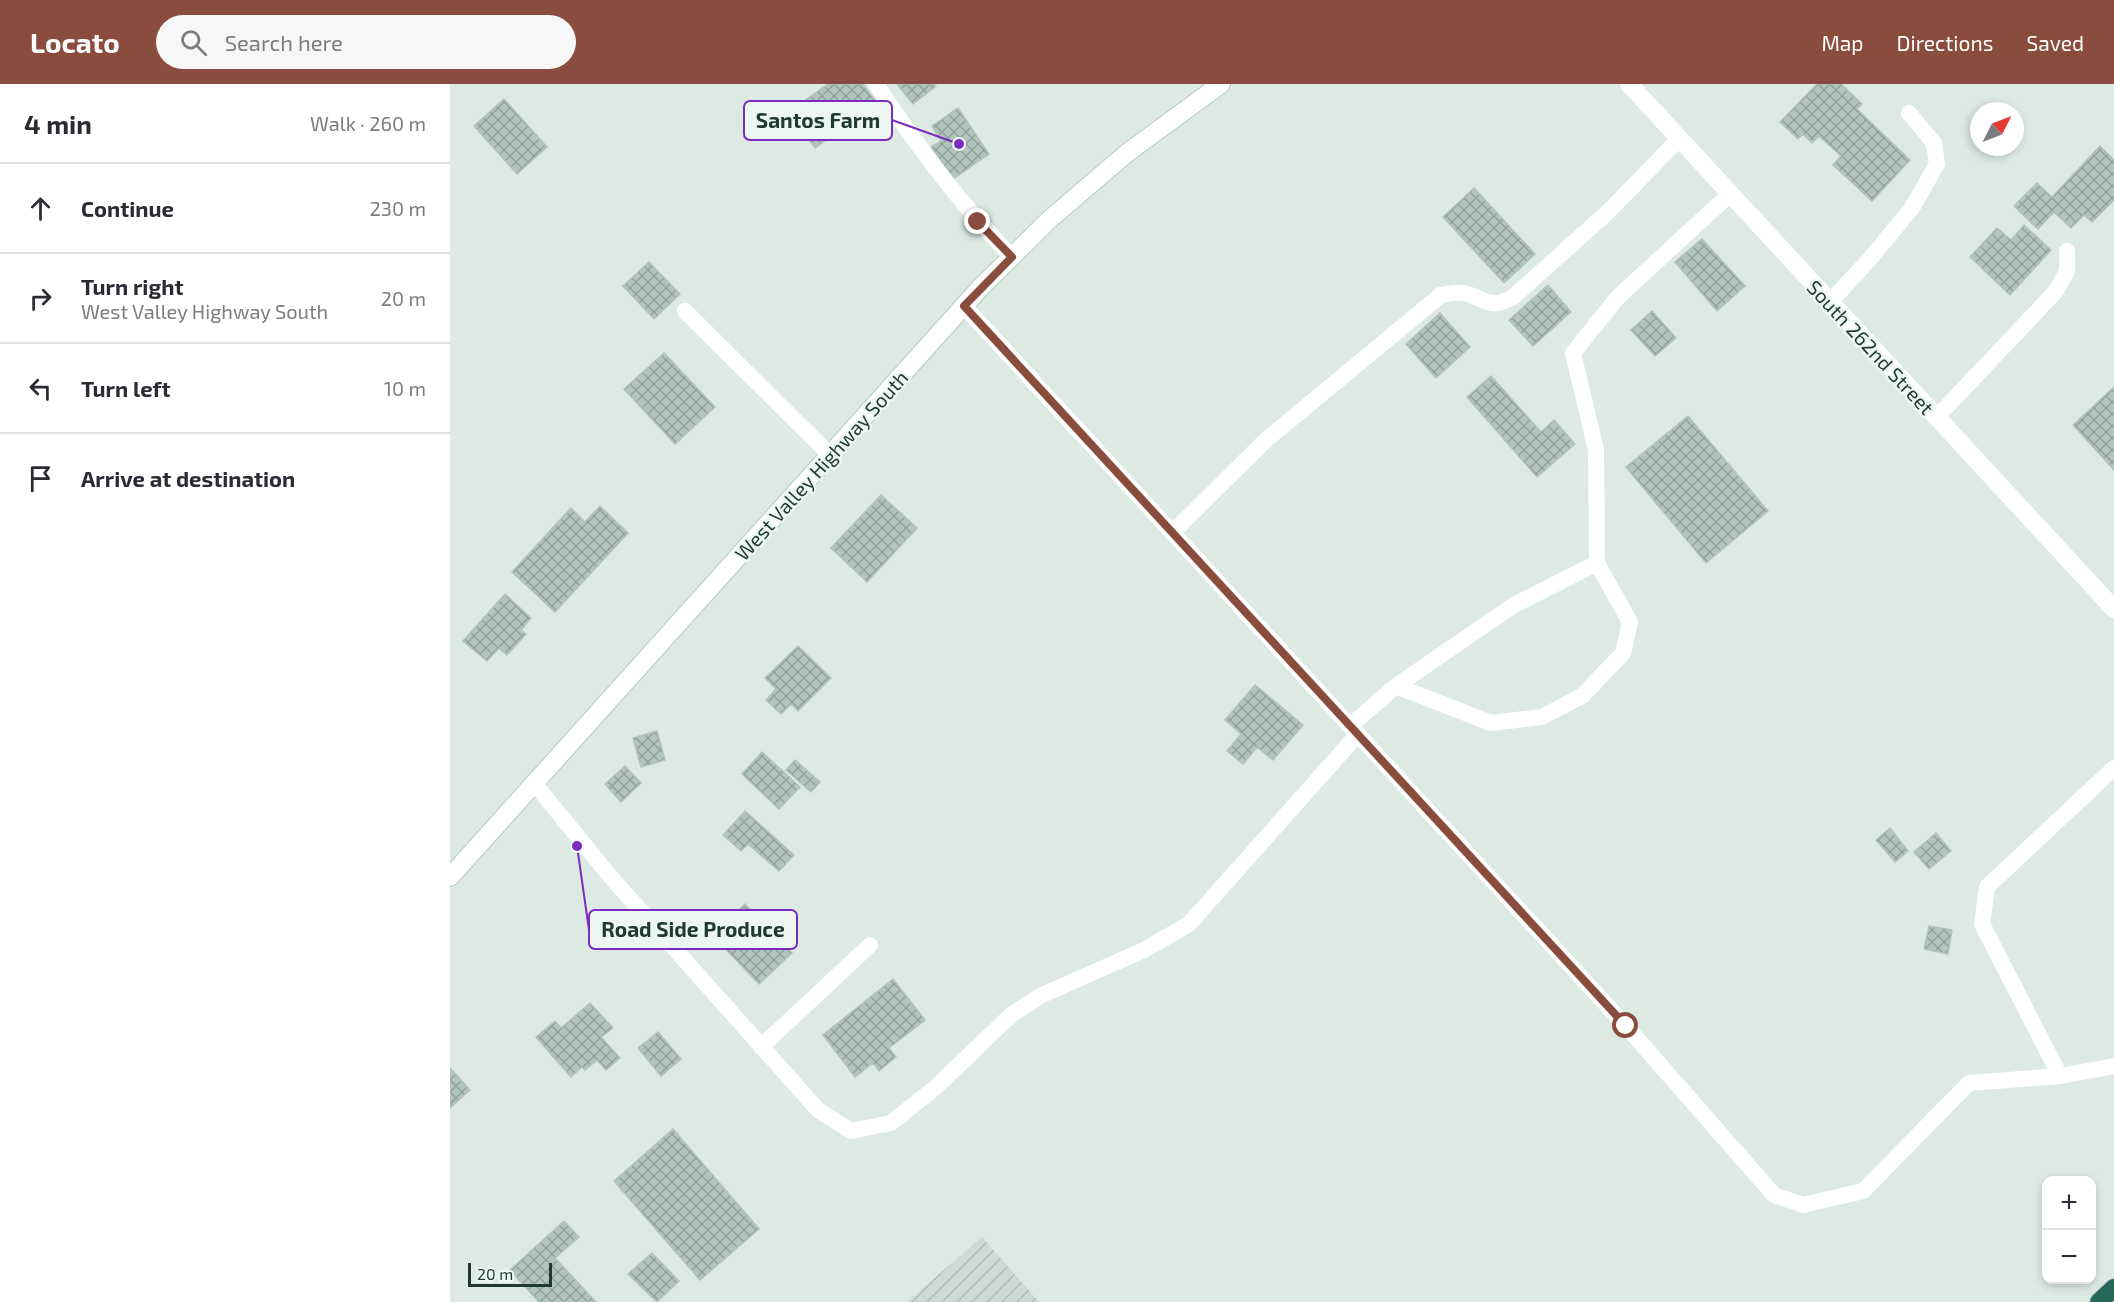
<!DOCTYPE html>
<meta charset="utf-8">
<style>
:root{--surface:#fff;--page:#f7f7f7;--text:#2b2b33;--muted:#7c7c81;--line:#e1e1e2;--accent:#894c3d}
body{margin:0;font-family:"Exo 2",sans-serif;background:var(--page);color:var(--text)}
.controls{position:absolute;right:18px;bottom:18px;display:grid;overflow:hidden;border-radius:12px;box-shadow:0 3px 9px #0003}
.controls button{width:54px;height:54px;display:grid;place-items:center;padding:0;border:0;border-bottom:2px solid var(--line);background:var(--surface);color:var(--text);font:30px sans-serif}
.compass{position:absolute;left:1520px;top:18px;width:54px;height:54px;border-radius:50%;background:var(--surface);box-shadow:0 3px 9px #0003;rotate:48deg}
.scale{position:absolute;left:18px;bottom:15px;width:84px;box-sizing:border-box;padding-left:6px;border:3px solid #1e3a32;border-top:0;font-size:16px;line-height:21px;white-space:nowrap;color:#1e3a32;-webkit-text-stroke:4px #edf7f2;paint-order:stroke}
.stop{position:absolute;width:18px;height:18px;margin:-14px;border:4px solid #894c3d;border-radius:50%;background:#fff}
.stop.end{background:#894c3d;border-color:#fff;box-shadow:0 2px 6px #0008}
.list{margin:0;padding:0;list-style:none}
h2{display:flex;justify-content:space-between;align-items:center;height:78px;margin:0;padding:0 24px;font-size:26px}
h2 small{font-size:20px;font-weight:400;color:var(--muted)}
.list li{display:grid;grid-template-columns:39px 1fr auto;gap:18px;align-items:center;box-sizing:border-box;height:90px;padding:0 24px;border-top:2px solid var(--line)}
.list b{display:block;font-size:22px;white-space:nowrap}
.list p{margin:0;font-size:20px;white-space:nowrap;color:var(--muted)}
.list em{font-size:20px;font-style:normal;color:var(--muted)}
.icon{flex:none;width:33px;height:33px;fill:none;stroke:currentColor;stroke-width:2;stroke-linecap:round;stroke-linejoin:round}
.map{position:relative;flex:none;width:1664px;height:1218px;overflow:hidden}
header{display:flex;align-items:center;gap:36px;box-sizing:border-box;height:84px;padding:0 30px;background:var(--accent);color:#fff}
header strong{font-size:28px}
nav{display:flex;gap:33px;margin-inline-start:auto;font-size:21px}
.search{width:420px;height:54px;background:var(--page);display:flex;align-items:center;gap:15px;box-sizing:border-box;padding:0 21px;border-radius:33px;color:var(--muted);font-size:22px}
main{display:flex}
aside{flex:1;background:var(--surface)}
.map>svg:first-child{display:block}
.industrial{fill:url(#industrial-furrows)}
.building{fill:url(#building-cross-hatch);stroke:#afc4bb;stroke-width:1.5}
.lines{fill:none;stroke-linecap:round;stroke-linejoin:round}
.secondary-casing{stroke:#b0cbc0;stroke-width:20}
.highway-casing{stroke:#bcc4c2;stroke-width:20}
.lane{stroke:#fff;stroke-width:16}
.street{stroke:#fff;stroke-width:18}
.secondary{stroke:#fff;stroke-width:18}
.highway{stroke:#28685a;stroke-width:18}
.route{stroke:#894c3d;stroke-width:8}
.labels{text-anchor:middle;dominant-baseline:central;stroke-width:5;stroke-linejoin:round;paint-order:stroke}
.street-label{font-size:20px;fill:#1e3a32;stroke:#edf7f2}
.leader{fill:none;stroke:#7b2cbf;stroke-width:2}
.callout-dot{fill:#7b2cbf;stroke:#edf7f2;stroke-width:2}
.callout{fill:#edf7f2;stroke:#7b2cbf;stroke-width:2}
.callout-label{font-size:21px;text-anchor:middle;font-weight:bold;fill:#1e3a32}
</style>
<header>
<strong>Locato</strong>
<div class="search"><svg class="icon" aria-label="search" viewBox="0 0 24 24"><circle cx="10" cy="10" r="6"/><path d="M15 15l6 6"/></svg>Search here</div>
<nav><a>Map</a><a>Directions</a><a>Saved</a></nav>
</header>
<main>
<aside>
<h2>4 min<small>Walk · 260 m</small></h2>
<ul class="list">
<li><svg class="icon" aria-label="ahead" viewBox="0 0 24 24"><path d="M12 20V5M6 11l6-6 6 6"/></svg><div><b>Continue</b></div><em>230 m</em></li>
<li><svg class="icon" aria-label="right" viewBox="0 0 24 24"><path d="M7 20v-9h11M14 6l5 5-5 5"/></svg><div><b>Turn right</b><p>West Valley Highway South</p></div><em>20 m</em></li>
<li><svg class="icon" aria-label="left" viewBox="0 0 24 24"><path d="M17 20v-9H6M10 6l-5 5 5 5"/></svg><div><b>Turn left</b></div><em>10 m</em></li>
<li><svg class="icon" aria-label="arrive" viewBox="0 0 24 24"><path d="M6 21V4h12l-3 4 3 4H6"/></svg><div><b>Arrive at destination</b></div></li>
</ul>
</aside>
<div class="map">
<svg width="1664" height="1218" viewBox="0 0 1664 1218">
<defs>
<pattern id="industrial-furrows" width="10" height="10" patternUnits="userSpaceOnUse" patternTransform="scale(1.5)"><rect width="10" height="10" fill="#cbdad3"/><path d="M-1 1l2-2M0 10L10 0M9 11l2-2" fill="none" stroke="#aebcb6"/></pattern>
<pattern id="building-cross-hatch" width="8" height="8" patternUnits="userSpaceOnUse" patternTransform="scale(1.5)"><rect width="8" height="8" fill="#b2c5bd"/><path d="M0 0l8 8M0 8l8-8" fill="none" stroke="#90a19a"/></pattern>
</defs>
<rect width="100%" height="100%" fill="#ddeae4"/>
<path class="industrial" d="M532,1153l57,65h-132z"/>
<path class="building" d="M378,0h35l14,19 -62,45 -26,-36z
M447,0h37l2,2 -23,18z
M1367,0h24l21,20 -5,5 53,51 -38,41 -39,-36 8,-9 -22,-20 -7,7 -9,-9 -5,5 -18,-17z
M54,15l43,48 -30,27 -43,-48z
M508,24l31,46 -36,25 -22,-32 10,-6 -9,-15z
M1650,62l14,14v40l-22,22 -8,-7 -13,13 -17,-16 -16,17 -24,-23 23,-23 15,14z
M1024,104l61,66 -31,29 -61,-66z
M1574,141l27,25 -41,45 -40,-38 27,-29 14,12z
M1252,155l43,47 -28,25 -42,-49z
M199,178l31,32 -26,25 -31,-33z
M1098,201l23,27 -38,34 -24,-26z
M1202,227l24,27 -21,18 -24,-26z
M990,229l30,34 -34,31 -30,-34z
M214,269l51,54 -40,37 -51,-55z
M1041,292l50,56 13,-12 21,24 -38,33 -70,-80z
M1664,303v83l-41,-45z
M1238,332l80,95 -62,52 -80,-96z
M431,411l36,33 -50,54 -36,-34z
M150,422l28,27 -73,79 -43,-40 59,-64 14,14z
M55,510l26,24 -10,12 5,4 -19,21 -8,-7 -12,13 -24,-20z
M348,562l33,32 -33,33 -7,-7 -10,10 -15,-14 10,-11 -11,-11z
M805,601l48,40 -30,35 -16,-13 -14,17 -16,-13 14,-17 -16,-14z
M207,647l8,29 -24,7 -8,-29z
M312,668l38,35 -21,22 -37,-35z
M345,676l25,22 -9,10 -25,-22z
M175,682l16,17 -20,19 -16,-18z
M295,727l49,44 -15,16 -31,-27 -7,7 -18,-16z
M1440,744l18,23 -13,11 -19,-22z
M1486,749l15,18 -22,18 -15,-17z
M295,820l47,49 -33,31 -47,-49z
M1479,842l23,4 -4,24 -24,-5z
M443,895l32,41 -36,28 7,9 -17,14 -6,-8 -18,14 -32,-42z
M140,919l23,25 -12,9 19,21 -14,12 -9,-10 -12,10 -3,-3 -11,10 -35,-40 19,-16 6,7z
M208,948l23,27 -20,17 -23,-28z
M0,984l20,22 -20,18z
M223,1045l86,100 -59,51 -86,-99z
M114,1137l15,16 -24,21 41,44h-57l-29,-32z
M202,1169l27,28 -22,21 -29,-28z"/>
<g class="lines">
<g class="secondary-casing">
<path id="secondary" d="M0,793l530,-589 70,-69 77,-66 94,-69"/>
</g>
<g class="highway-casing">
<path id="highway" d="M1649,1218l15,-14"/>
</g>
<path class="lane" d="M426,0c41,62 84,120 136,173
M1380,218l38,-41 44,-53 25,-44 -3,-21 -25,-30
M514,222l662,720 148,169 29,10 60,-14 106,-108 91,-7 54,-10
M235,227l145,144
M1487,333l119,-126 11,-20v-20
M722,449l95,-94 174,-144c6,-1 14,-3 20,-2 22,2 27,19 52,4l95,-85 71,-73
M946,602l95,37 51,-6 40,-21 41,-43 7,-31 -33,-59 -1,-113 -23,-97 44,-55 113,-104
M900,642l46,-40 118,-81 83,-42
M84,699l75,92 209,235 33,21 40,-8 45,-36 75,-72 29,-19 104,-46 45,-26 169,-190
M311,963l109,-102
M1610,992l-78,-152 5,-37 127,-119"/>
<path class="street" d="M1179,0l485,525"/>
<use href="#secondary" class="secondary"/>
<use href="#highway" class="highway"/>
</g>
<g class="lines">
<path class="route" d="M528,138l34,35 -48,49 662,720"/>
</g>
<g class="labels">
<g class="street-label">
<text transform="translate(1421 263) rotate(47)">South 262nd Street</text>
<text transform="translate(371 381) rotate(-48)">West Valley Highway South</text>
</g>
</g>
<path class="leader" d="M509 60L442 36M127 762L139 846"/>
<g class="callout-dot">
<circle cx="509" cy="60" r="6"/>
<circle cx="127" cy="762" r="6"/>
</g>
<g class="callout">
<rect x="294" y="17" width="148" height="39" rx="6"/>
<rect x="139" y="826" width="208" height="39" rx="6"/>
</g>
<g class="callout-label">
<text x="368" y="44">Santos Farm</text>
<text x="243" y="853">Road Side Produce</text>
</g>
</svg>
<div class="controls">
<button>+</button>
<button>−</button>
</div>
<svg class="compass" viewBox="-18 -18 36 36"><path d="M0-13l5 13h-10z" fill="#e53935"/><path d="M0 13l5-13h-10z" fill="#7c7c81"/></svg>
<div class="scale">20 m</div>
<div class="stop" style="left:1176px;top:942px"></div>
<div class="stop end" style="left:528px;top:138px"></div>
</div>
</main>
